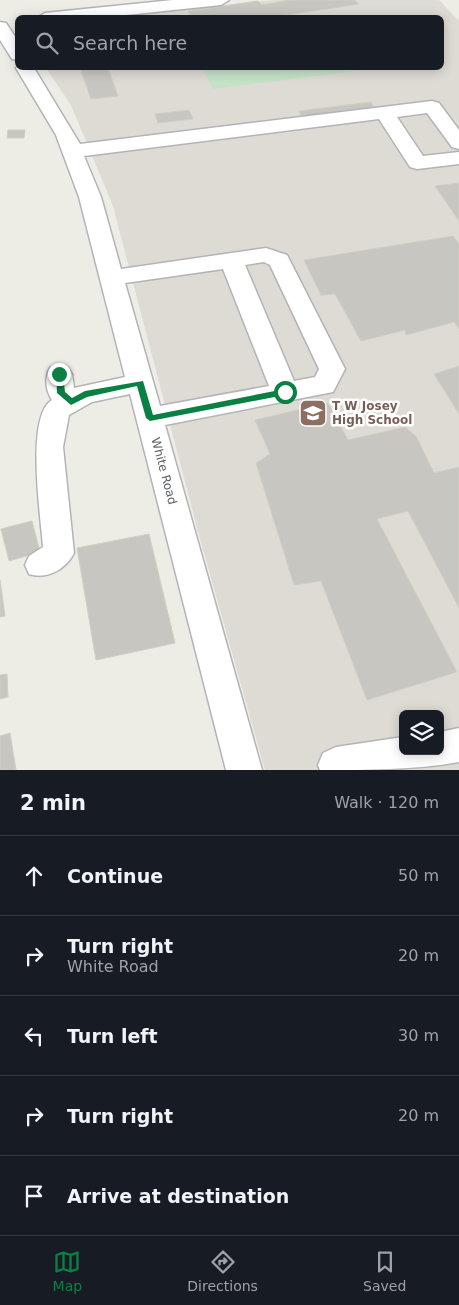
<!DOCTYPE html>
<meta charset="utf-8">
<style>
:root{--surface:#171b24;--page:#20242c;--text:#f1f3f6;--muted:#9ea1a6;--line:#363941;--accent:#0b8043}
body{margin:0;font-family:"DejaVu Sans",sans-serif;background:var(--page);color:var(--text)}
.controls{position:absolute;right:15px;bottom:15px;display:grid;overflow:hidden;border-radius:8px;box-shadow:0 2px 12px #0003}
.controls button{width:45px;height:45px;display:grid;place-items:center;padding:0;border:0;border-bottom:1px solid var(--line);background:var(--surface);color:var(--text);font:25px sans-serif}
.stop{position:absolute;width:15px;height:15px;margin:-11px;border:4px solid #0b8043;border-radius:50%;background:#fff}
.stop.end{background:#0b8043;border-color:#fff;box-shadow:0 1px 5px #0008}
.list{margin:0;padding:0;list-style:none}
h2{display:flex;justify-content:space-between;align-items:center;height:65px;margin:0;padding:0 20px;font-size:21px}
h2 small{font-size:16px;font-weight:400;color:var(--muted)}
.list li{display:grid;grid-template-columns:32px 1fr auto;gap:15px;align-items:center;box-sizing:border-box;height:80px;padding:0 20px;border-top:1px solid var(--line)}
.list b{display:block;font-size:19px;white-space:nowrap}
.list p{margin:0;font-size:16px;white-space:nowrap;color:var(--muted)}
.list em{font-size:16px;font-style:normal;color:var(--muted)}
.icon{flex:none;width:28px;height:28px;fill:none;stroke:currentColor;stroke-width:2;stroke-linecap:round;stroke-linejoin:round}
.map{position:relative;flex:none;width:459px;height:770px;overflow:hidden}
.search{position:absolute;background:var(--surface);box-shadow:0 2px 12px #0003;left:15px;right:15px;top:15px;height:55px;display:flex;align-items:center;gap:12px;box-sizing:border-box;padding:0 18px;border-radius:8px;color:var(--muted);font-size:19px}
.sheet{height:465px;background:var(--surface)}
nav{display:flex;justify-content:space-around;align-items:center;box-sizing:border-box;height:70px;border-top:1px solid var(--line);background:var(--surface);font-size:14px;color:var(--muted)}
nav a{display:grid;justify-items:center;gap:2px}
nav .on{color:var(--accent)}
.map>svg:first-child{display:block}
.education{fill:#dddbd3;fill-rule:evenodd}
.green{fill:#c4e2c6}
.building{fill:#c8c6c1;stroke:#d1cec4}
.lines{fill:none;stroke-linecap:round;stroke-linejoin:round}
.minor-casing{stroke:#b2b4b8;stroke-width:3}
.minor{fill:#fff;fill-rule:evenodd}
.route{fill:#0b8043}
.labels{text-anchor:middle;dominant-baseline:central;stroke-width:5;stroke-linejoin:round;paint-order:stroke}
.education-label{font-size:12px;font-weight:bold;fill:#785e54;stroke:#fff;text-anchor:start}
.street-label{font-size:12px;fill:#5c5f63;stroke:#fff}
</style>
<div class="map">
<svg width="459" height="770" viewBox="0 0 459 770">
<rect width="100%" height="100%" fill="#edece5"/>
<path class="education" d="M276,0h163l20,21v749h-194l-66,-235 -86,-329 -42,-101 -25,-37h396v-50l-345,-1zM403,714h37v37h-37z"/>
<path class="green" d="M202,68h176l-165,21z"/>
<path class="building" d="M289,0h66l4,4 -93,14h-74l-4,-7 70,-10 4,4z
M80,68h28l10,28 -27,3z
M371,102l3,6 -72,9 -3,-6z
M189,110l4,9 -35,4 -3,-9z
M8,130h17l-1,8h-17z
M459,183v38l-24,-35z
M453,236l6,8v85l-5,-7 -48,13 -1,-5 -44,11 -26,-47 -14,1 -17,-35z
M459,366v48l-25,-40z
M328,403l20,37 57,-13 11,9 18,37 25,-6v141l-51,-97 -31,8 80,153 -90,28 -46,-119 -27,4 -38,-122 14,-9 -15,-34z
M32,521l8,31 -31,9 -8,-32z
M149,534l26,109 -79,17 -19,-112z
M0,580l5,36 -5,1z
M7,674l1,23 -8,2v-24z
M10,733l6,37h-16v-34z"/>
<g class="lines">
<g class="minor-casing">
<path id="minor" d="M173,0h56l-8,5 -123,13h-61l8,-5z
M0,22l6,1 12,18v19l-6,-1 -12,-19z
M18,66l16,2 46,76 352,-43 7,2 20,27v19l-7,-2 -25,-34 -30,4 26,39 36,-4v12l-42,5 -7,-2 -31,-48 -295,37 17,41 20,72 145,-21 21,7 58,114 -12,23 -168,33 97,345h-36l-96,-376 -38,8 -23,13 -6,32 11,106c-8,16 -27,27 -45,21l-4,-9 4,-9 14,-9c-2,-29 -18,-131 9,-147 -6,-9 -8,-22 -2,-32l9,-3 9,3 4,6 2,14 51,-11 -46,-180 -23,-62 -40,-67zM264,262l6,3 49,104 -4,8 -21,4 -49,-116zM223,269l46,117 -109,20 -35,-123z
M459,728v34c-45,8 -92,8 -139,8l-2,-5 5,-12 13,-6 67,-10v14h37v-19z"/>
</g>
<use href="#minor" class="minor"/>
</g>
<path class="route" d="M56,372l7,2 2,18 7,6 13,-7 58,-10 10,34 132,-26 4,3 -4,3 -135,26 -4,-3 -9,-32 -50,11 -16,8 -14,-12z"/>
<defs>
<g id="school-square" transform="scale(1.4375)"><rect x="-9" y="-9" width="18" height="18" rx="4" fill="#8d6e63" stroke="#fff"/><path d="M0-5L7-2L0 1L-7-2ZM-4 1L0 2.5L4 1V4Q0 6-4 4Z" fill="#fff"/></g>
</defs>
<g fill-rule="evenodd">
<use href="#school-square" x="313" y="413"/>
</g>
<g class="labels">
<g class="education-label">
<text x="332" y="406">T W Josey<tspan x="332" dy="14">High School</tspan></text>
</g>
<g class="street-label">
<text transform="translate(164 471) rotate(75)">White Road</text>
</g>
</g>
</svg>
<div class="controls">
<button><svg class="icon" aria-label="layers" viewBox="0 0 24 24"><path d="M12 4l9 5-9 5-9-5zM3 14l9 5 9-5"/></svg></button>
</div>
<div class="stop" style="left:285px;top:392px"></div>
<div class="stop end" style="left:59px;top:374px"></div>
<div class="search"><svg class="icon" aria-label="search" viewBox="0 0 24 24"><circle cx="10" cy="10" r="6"/><path d="M15 15l6 6"/></svg>Search here</div>
</div>
<section class="sheet">
<h2>2 min<small>Walk · 120 m</small></h2>
<ul class="list">
<li><svg class="icon" aria-label="ahead" viewBox="0 0 24 24"><path d="M12 20V5M6 11l6-6 6 6"/></svg><div><b>Continue</b></div><em>50 m</em></li>
<li><svg class="icon" aria-label="right" viewBox="0 0 24 24"><path d="M7 20v-9h11M14 6l5 5-5 5"/></svg><div><b>Turn right</b><p>White Road</p></div><em>20 m</em></li>
<li><svg class="icon" aria-label="left" viewBox="0 0 24 24"><path d="M17 20v-9H6M10 6l-5 5 5 5"/></svg><div><b>Turn left</b></div><em>30 m</em></li>
<li><svg class="icon" aria-label="right" viewBox="0 0 24 24"><path d="M7 20v-9h11M14 6l5 5-5 5"/></svg><div><b>Turn right</b></div><em>20 m</em></li>
<li><svg class="icon" aria-label="arrive" viewBox="0 0 24 24"><path d="M6 21V4h12l-3 4 3 4H6"/></svg><div><b>Arrive at destination</b></div></li>
</ul>
</section>
<nav>
<a class="on"><svg class="icon" aria-label="map" viewBox="0 0 24 24"><path d="M3 6l6-2 6 2 6-2v14l-6 2-6-2-6 2zM9 4v14M15 6v14"/></svg>Map</a>
<a><svg class="icon" aria-label="directions" viewBox="0 0 24 24"><path d="M12 3l9 9-9 9-9-9zM9 14v-3h6M13 9l2 2-2 2"/></svg>Directions</a>
<a><svg class="icon" aria-label="saved" viewBox="0 0 24 24"><path d="M7 4h10v16l-5-4-5 4z"/></svg>Saved</a>
</nav>
